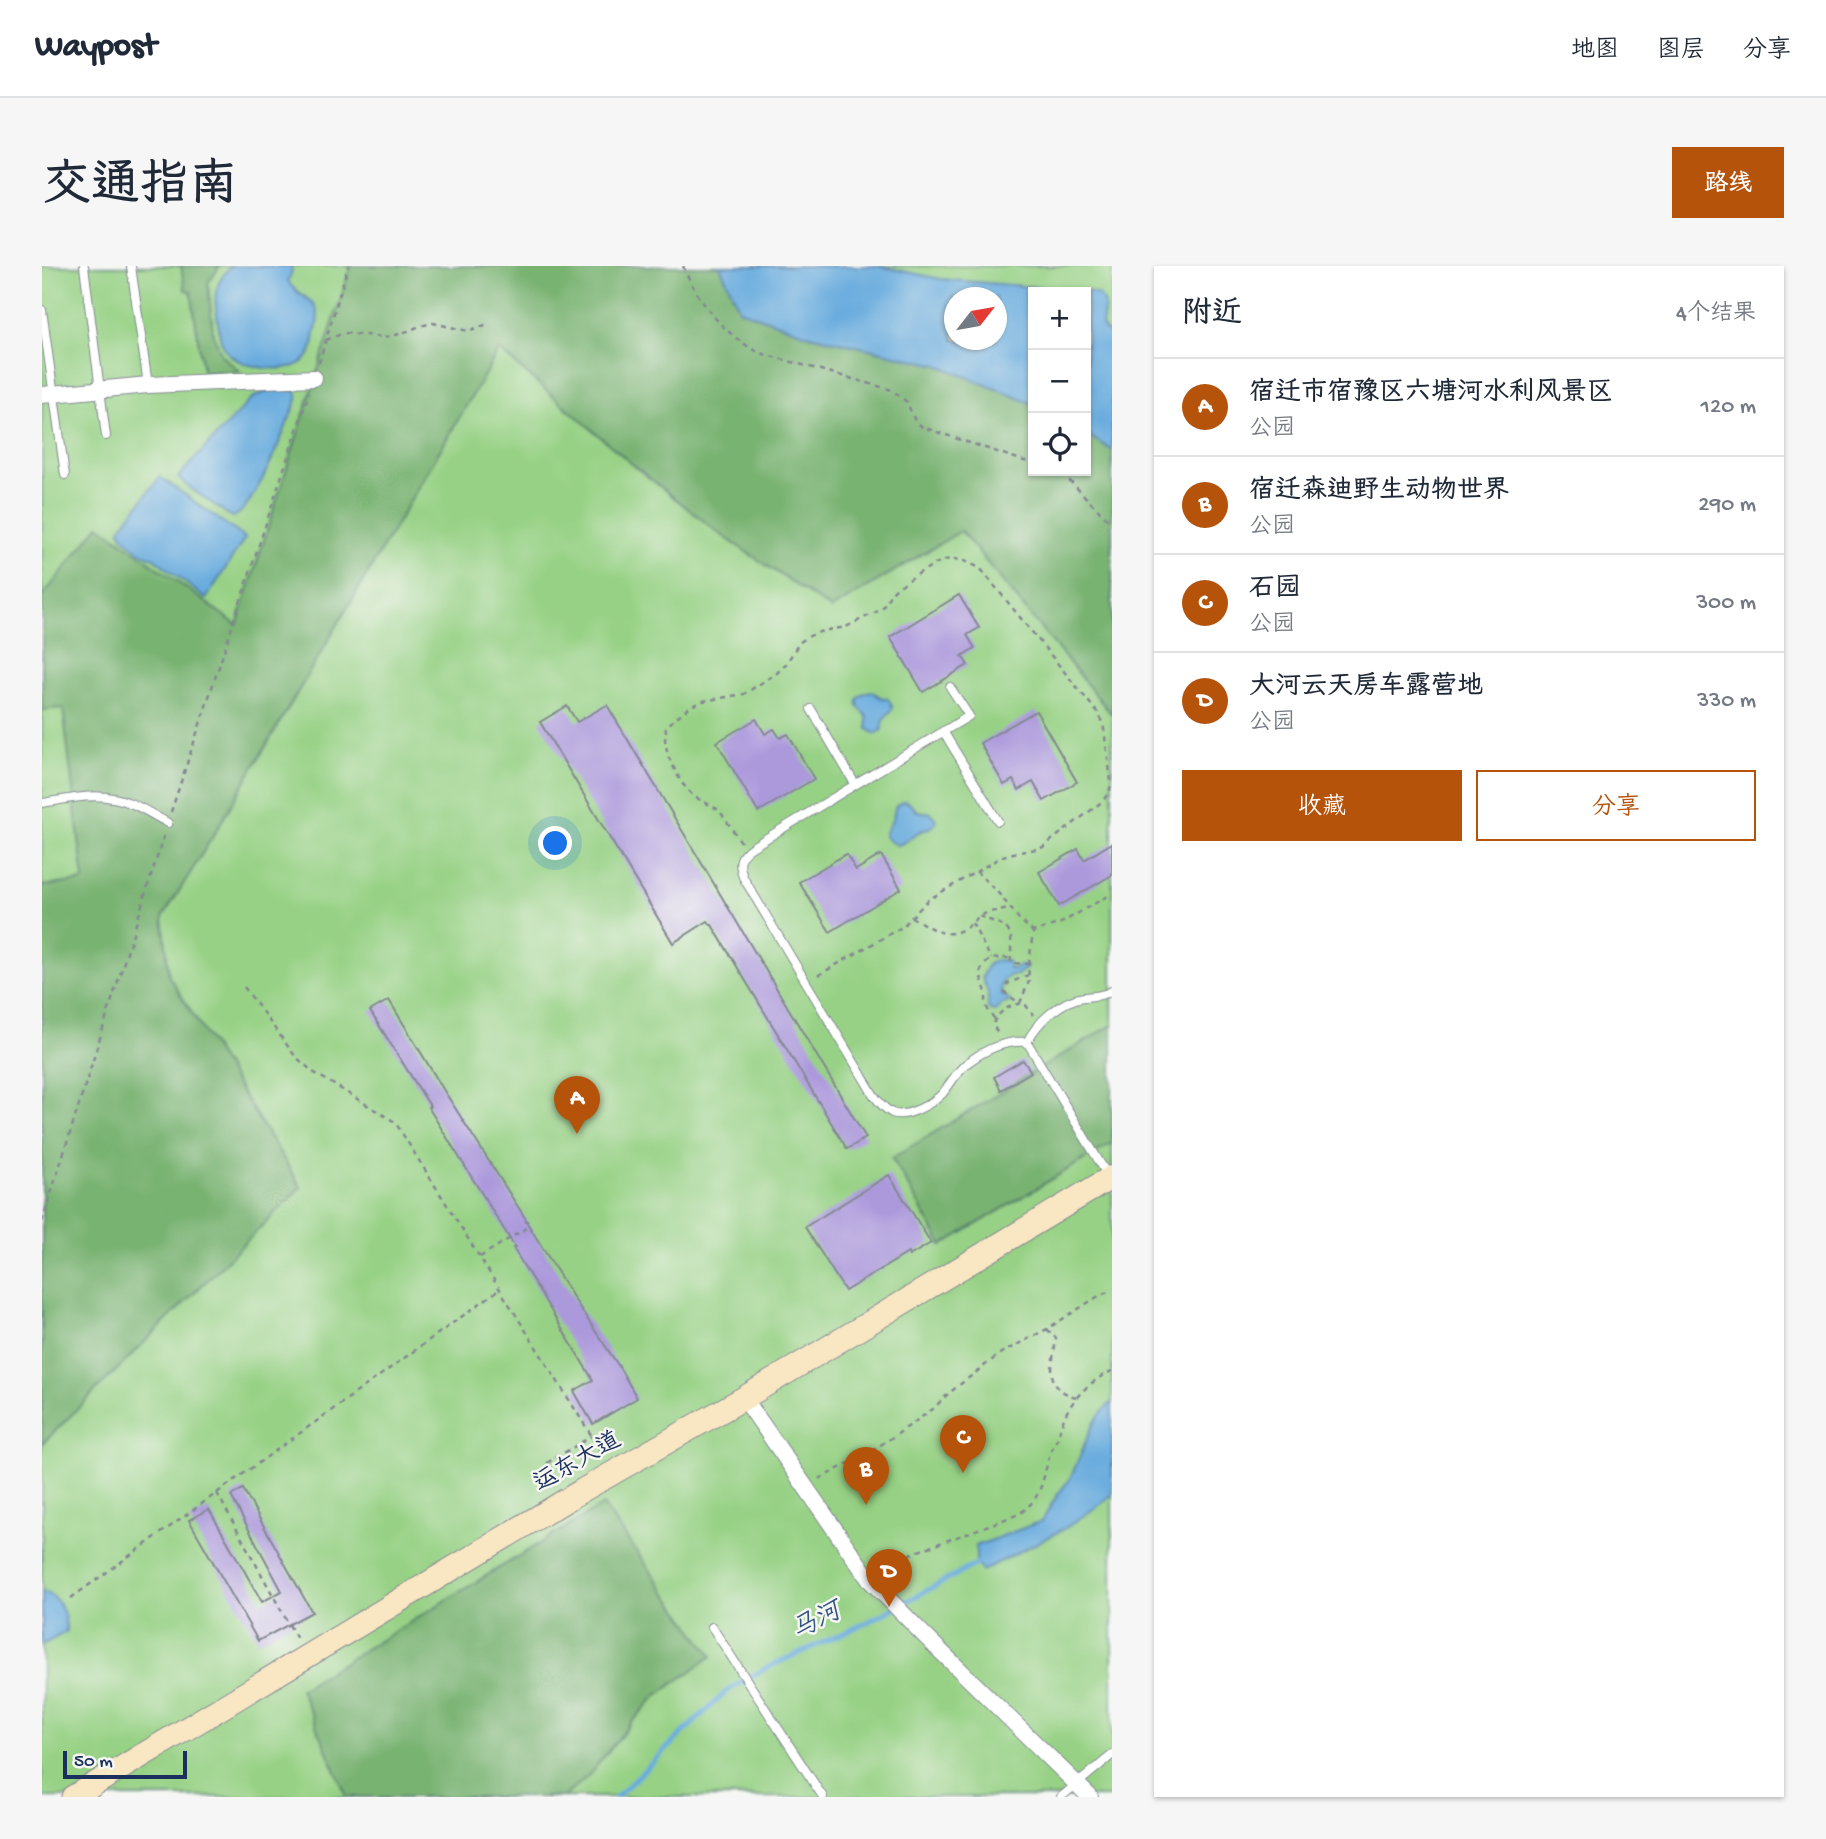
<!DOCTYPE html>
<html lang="zh">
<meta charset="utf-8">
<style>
:root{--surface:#fff;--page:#f6f6f7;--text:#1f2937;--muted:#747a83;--line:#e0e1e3;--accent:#b45309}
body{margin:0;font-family:"Gochi Hand","LXGW WenKai TC",sans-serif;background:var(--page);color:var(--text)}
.controls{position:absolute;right:21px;top:21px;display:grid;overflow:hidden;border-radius:0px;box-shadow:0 2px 5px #0004}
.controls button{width:63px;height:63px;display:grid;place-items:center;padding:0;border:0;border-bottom:2px solid var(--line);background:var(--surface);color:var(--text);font:35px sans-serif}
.compass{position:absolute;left:902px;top:21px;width:63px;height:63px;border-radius:50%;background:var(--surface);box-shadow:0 2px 5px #0004;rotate:59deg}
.scale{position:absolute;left:21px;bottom:18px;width:124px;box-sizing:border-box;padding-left:7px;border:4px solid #1b2f5e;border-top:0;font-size:19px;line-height:24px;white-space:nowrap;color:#1b2f5e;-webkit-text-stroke:5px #f6f6f2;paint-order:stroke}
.you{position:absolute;left:514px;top:578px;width:24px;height:24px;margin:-18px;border:5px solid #fff;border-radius:50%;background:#1a73e8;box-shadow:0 0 0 10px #1a73e833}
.badge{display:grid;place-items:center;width:46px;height:46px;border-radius:50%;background:var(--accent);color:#fff;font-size:23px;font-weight:700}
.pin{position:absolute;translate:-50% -58px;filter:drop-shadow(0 2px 4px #0008)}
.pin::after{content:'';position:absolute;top:37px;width:24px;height:21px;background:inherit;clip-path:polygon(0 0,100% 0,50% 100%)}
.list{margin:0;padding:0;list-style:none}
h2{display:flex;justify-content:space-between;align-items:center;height:91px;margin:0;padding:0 28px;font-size:30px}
h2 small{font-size:23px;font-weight:400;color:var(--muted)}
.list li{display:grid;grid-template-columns:46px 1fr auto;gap:21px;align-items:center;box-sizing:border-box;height:98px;padding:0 28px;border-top:2px solid var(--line)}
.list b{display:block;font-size:26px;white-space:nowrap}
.list p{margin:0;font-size:23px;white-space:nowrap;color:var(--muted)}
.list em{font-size:23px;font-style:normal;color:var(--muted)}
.actions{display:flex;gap:14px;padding:21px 28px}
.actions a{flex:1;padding:16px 0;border:2px solid var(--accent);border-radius:0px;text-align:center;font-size:24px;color:var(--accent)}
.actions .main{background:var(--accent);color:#fff}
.icon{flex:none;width:38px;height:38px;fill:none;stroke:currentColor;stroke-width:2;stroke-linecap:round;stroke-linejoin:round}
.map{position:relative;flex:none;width:1070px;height:1531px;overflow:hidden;border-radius:0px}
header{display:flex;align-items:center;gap:42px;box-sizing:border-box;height:98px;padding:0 35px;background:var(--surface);border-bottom:2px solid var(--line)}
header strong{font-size:33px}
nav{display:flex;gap:38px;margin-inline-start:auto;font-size:24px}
.intro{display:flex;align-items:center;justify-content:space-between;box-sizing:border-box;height:168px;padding:0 42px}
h1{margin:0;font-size:49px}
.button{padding:18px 32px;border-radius:0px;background:var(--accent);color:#fff;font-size:24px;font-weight:700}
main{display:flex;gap:42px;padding:0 42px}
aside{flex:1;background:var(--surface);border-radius:0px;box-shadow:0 2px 5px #0004}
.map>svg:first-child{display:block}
.green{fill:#97d185;stroke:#598072;stroke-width:2;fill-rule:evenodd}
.forest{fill:#79b372;stroke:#4a7168;stroke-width:2}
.water{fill:#69acde;stroke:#426e9e;stroke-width:2;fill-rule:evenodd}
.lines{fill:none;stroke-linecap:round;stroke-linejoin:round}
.stream{stroke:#69acde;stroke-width:5}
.building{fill:#ac99dc}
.service-casing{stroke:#848992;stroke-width:10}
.minor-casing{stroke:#848992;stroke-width:18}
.secondary-casing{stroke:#848992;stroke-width:25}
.path{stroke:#848992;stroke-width:2.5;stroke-dasharray:5 5;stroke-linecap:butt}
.service{stroke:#fff;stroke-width:8}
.minor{stroke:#fff;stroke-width:16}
.secondary{stroke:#f9e7c3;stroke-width:23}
.labels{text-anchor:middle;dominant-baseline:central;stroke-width:5;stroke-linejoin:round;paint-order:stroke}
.street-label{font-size:24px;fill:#1b2f5e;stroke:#f6f6f2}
.water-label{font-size:26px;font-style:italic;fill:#325484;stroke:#f6f6f2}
</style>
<header>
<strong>Waypost</strong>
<nav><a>地图</a><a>图层</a><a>分享</a></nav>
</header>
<div class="intro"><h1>交通指南</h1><a class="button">路线</a></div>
<main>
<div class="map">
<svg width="1070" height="1531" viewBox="0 0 1070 1531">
<rect width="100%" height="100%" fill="#f6f6f2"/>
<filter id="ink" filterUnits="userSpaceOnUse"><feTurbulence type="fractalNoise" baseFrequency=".0143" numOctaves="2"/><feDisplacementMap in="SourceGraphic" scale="14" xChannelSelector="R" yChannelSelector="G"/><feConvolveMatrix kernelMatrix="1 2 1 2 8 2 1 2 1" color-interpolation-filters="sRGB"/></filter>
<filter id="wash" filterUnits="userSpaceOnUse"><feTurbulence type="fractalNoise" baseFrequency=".00686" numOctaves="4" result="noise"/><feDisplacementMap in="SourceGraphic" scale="28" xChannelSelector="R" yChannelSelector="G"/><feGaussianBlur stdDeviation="1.57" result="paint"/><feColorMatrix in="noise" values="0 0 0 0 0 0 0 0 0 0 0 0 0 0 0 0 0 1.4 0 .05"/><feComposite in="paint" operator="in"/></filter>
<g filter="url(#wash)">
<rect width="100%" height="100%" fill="#eee3c7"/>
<path class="green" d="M0,0h1070v1531h-1070zM991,26h53v179h-53zM912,32h42v42h-42z"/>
<path class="forest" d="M139,0h39l-12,17 5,50 9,23 18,15 -37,2 -12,-82 -6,-1z
M309,0h369l20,44 70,25 128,30 95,39v67h53v-37l26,16v265l-151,-184 -130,78 -111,-75 -82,-65 -139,-119 -286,486 -50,81 6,59 132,211 -259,257v-558l42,-5 -21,-173 -21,2v-113l57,-72 138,100z
M1070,759v118l-170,102 -50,-87z
M561,1239l109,151 -56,40 -24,26 -42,52 -26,23h-217l-47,-108z"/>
<path class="water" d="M189,0h59l2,5 -4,10c7,14 26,17 29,30 2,7 0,15 -2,22 -1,8 -2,18 -8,25 -16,18 -66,11 -80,-6 -8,-10 -8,-25 -10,-37 -4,-21 -1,-33 14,-49z
M678,0h159l62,13 150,13 9,4 5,8 -3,21 3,5 7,5v115l-26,-16v-142h-53v112l-95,-39 -128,-30 -70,-25zM912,32h42v42h-42z
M250,122l5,5v7c-11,25 -41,108 -64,117l-6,-3 -41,-29 -8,-8 74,-79 18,-8z
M118,211l85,61 -39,61 -52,-41 -14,-6 -17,-15 -3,-8z
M830,425l8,6 8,2c10,13 0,11 -4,21 -1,3 -1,6 -2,10l-7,4 -7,-5c-1,-4 0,-8 -1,-12 -1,-3 -7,-7 -8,-10 -5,-9 5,-15 13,-16z
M863,535l4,2 8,8 14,2 5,7v3c-6,6 -10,6 -17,9 -9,4 -12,11 -22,13 -22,-10 -9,-14 -4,-27 1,-4 1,-8 3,-12z
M955,694l10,1 3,8h3l5,-3h8v3c-4,1 -6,4 -9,6 -2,0 -4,0 -6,0 -10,3 -10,11 -10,19l8,5v3l-7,2 -6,7 -6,-1 -2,-2v-16l-6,-14c3,-10 5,-15 15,-18z
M1070,1136v92l-7,7 -41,28 -82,42 -6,-7v-18l66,-25c4,-6 7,-13 11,-19 6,-10 14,-18 19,-28 12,-23 18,-56 40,-72z
M0,1325c18,6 24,23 24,41l-24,13z"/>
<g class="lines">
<path class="stream" d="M574,1531l111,-106 39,-23 102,-46 112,-60"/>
</g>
<g id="blocks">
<path class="building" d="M917,329l20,33 -12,7 8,13 -13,8 6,9 -45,27 -33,-55z
M565,439l259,433 -19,11 -135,-224h-1l-3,-4 -35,22 -133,-221 27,-16 10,16z
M994,445l41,71 -33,19 -11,-19 -14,8 -6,-10 -9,5 -24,-42z
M714,453l9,15 9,-5 6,9 8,-4 26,45 -56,33 -41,-70z
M1070,577v32l-53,31 -20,-34 39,-23 6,11z
M804,588l10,16 25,-15 20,34 -71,43 -31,-50z
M347,734l54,89 84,132h-1l50,81 42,63 19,33 -44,26 -19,-33 19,-11 -80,-132 2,-1 -87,-140 2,-1 -60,-95z
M981,794l8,12 -30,18 -7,-13z
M847,909l42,68 -22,13 -1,-3 -63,38 -40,-64z
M201,1223l69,123 -54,29 -69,-121 20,-11 53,93 20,-11 -51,-95z"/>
</g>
</g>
<g filter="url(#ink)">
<use href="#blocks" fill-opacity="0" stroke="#848992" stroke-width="2"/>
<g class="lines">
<g class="service-casing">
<path id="service" d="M42,0l22,170
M89,0l17,119
M0,44l23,165
M908,421l19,29 -217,131c-13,9 -14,15 -9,30l130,217c5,7 11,15 19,19 14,6 41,-10 50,-19 9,-10 14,-22 24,-30 18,-14 38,-24 61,-22
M769,443l44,75
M901,465l55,90
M0,537c23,-3 48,-10 71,-5 19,3 38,16 55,25
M1066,910l-81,-134c10,-20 34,-42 57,-45 11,-1 18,-1 28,-6
M670,1361l111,170
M1019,1531l51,-42"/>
</g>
<g class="minor-casing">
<path id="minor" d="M0,129l106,-10 166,-7
M702,1132l125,181 55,56 166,162"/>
</g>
<g class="secondary-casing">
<path id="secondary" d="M31,1531l510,-307 161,-92 368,-221"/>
</g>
<path class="path" d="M641,0c16,37 41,69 77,87l132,37 15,12 7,17 8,8 111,37
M284,74l18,-7 41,4 15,-3 20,-8 13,-3 35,8 20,-7
M277,97l29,-97
M1010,205l12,4 48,49
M129,546l138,-419
M699,576l-22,-32 -26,-14 -12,-14 -13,-26 -3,-16 1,-12 8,-9 17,-13 12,-5 41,-7 33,-21 9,-9 13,-21 8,-6 15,-6 24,-4 36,-18 9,-16 5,-5c14,-8 41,-29 56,-29 11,0 19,5 28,9l117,144 6,10 8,59 -1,9 -7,11 -60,46c-14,5 -29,4 -42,10l-73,43 -26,27 -87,50
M934,605l24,24 19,24 14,13
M937,650c12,6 31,7 32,23 1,8 -1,16 0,24l18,1c-1,7 0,10 0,17l-9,22 -13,-8 -2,-3 2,-8 21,-9
M869,651c20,10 34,25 56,10 6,-4 9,-10 17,-13 9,-4 17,-2 26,-6
M930,657l19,36
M987,698l4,-32 28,-9 50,-29
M202,721l51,69 18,16 82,50 208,332
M953,753c-9,-9 -9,-13 -9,-25 -2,-16 -14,-21 5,-35l19,-1
M955,766l-4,-7c3,-12 19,-23 32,-21l8,11
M0,956l122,-387
M438,991l46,-29
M1005,1063l9,9c-2,25 -15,50 20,59
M505,1197l45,-27
M777,1213l51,-27 26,-17 37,-26 16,-16 52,-40 46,-24 50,-32 15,-7
M175,1227l81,148
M840,1302l23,-12 114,-42c23,-16 23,-32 30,-57 2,-7 6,-14 9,-20 2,-6 2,-11 5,-16 8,-22 28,-41 49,-50
M29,1332l429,-309"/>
<use href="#service" class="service"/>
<use href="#minor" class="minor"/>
<use href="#secondary" class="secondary"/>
</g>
</g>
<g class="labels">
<g class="street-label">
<text transform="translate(536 1197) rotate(-30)">运东大道</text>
</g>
<g class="water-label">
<text transform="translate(775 1357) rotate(-27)">马河</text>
</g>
</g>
</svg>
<div class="controls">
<button>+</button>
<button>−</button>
<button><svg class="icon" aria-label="locate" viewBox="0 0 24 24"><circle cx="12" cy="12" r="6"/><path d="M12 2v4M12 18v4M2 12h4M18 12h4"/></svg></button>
</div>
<svg class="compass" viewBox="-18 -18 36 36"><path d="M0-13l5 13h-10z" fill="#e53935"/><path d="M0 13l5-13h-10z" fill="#747a83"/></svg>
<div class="scale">50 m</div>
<div class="you"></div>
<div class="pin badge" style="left:535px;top:868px">A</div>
<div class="pin badge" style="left:824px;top:1239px">B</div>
<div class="pin badge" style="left:921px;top:1207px">C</div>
<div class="pin badge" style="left:847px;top:1341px">D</div>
</div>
<aside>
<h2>附近<small>4个结果</small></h2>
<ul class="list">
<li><span class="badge">A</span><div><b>宿迁市宿豫区六塘河水利风景区</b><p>公园</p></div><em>120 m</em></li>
<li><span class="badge">B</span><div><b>宿迁森迪野生动物世界</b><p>公园</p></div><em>290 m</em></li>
<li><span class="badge">C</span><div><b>石园</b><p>公园</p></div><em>300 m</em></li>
<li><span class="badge">D</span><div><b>大河云天房车露营地</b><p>公园</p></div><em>330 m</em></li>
</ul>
<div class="actions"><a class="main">收藏</a><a>分享</a></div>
</aside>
</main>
